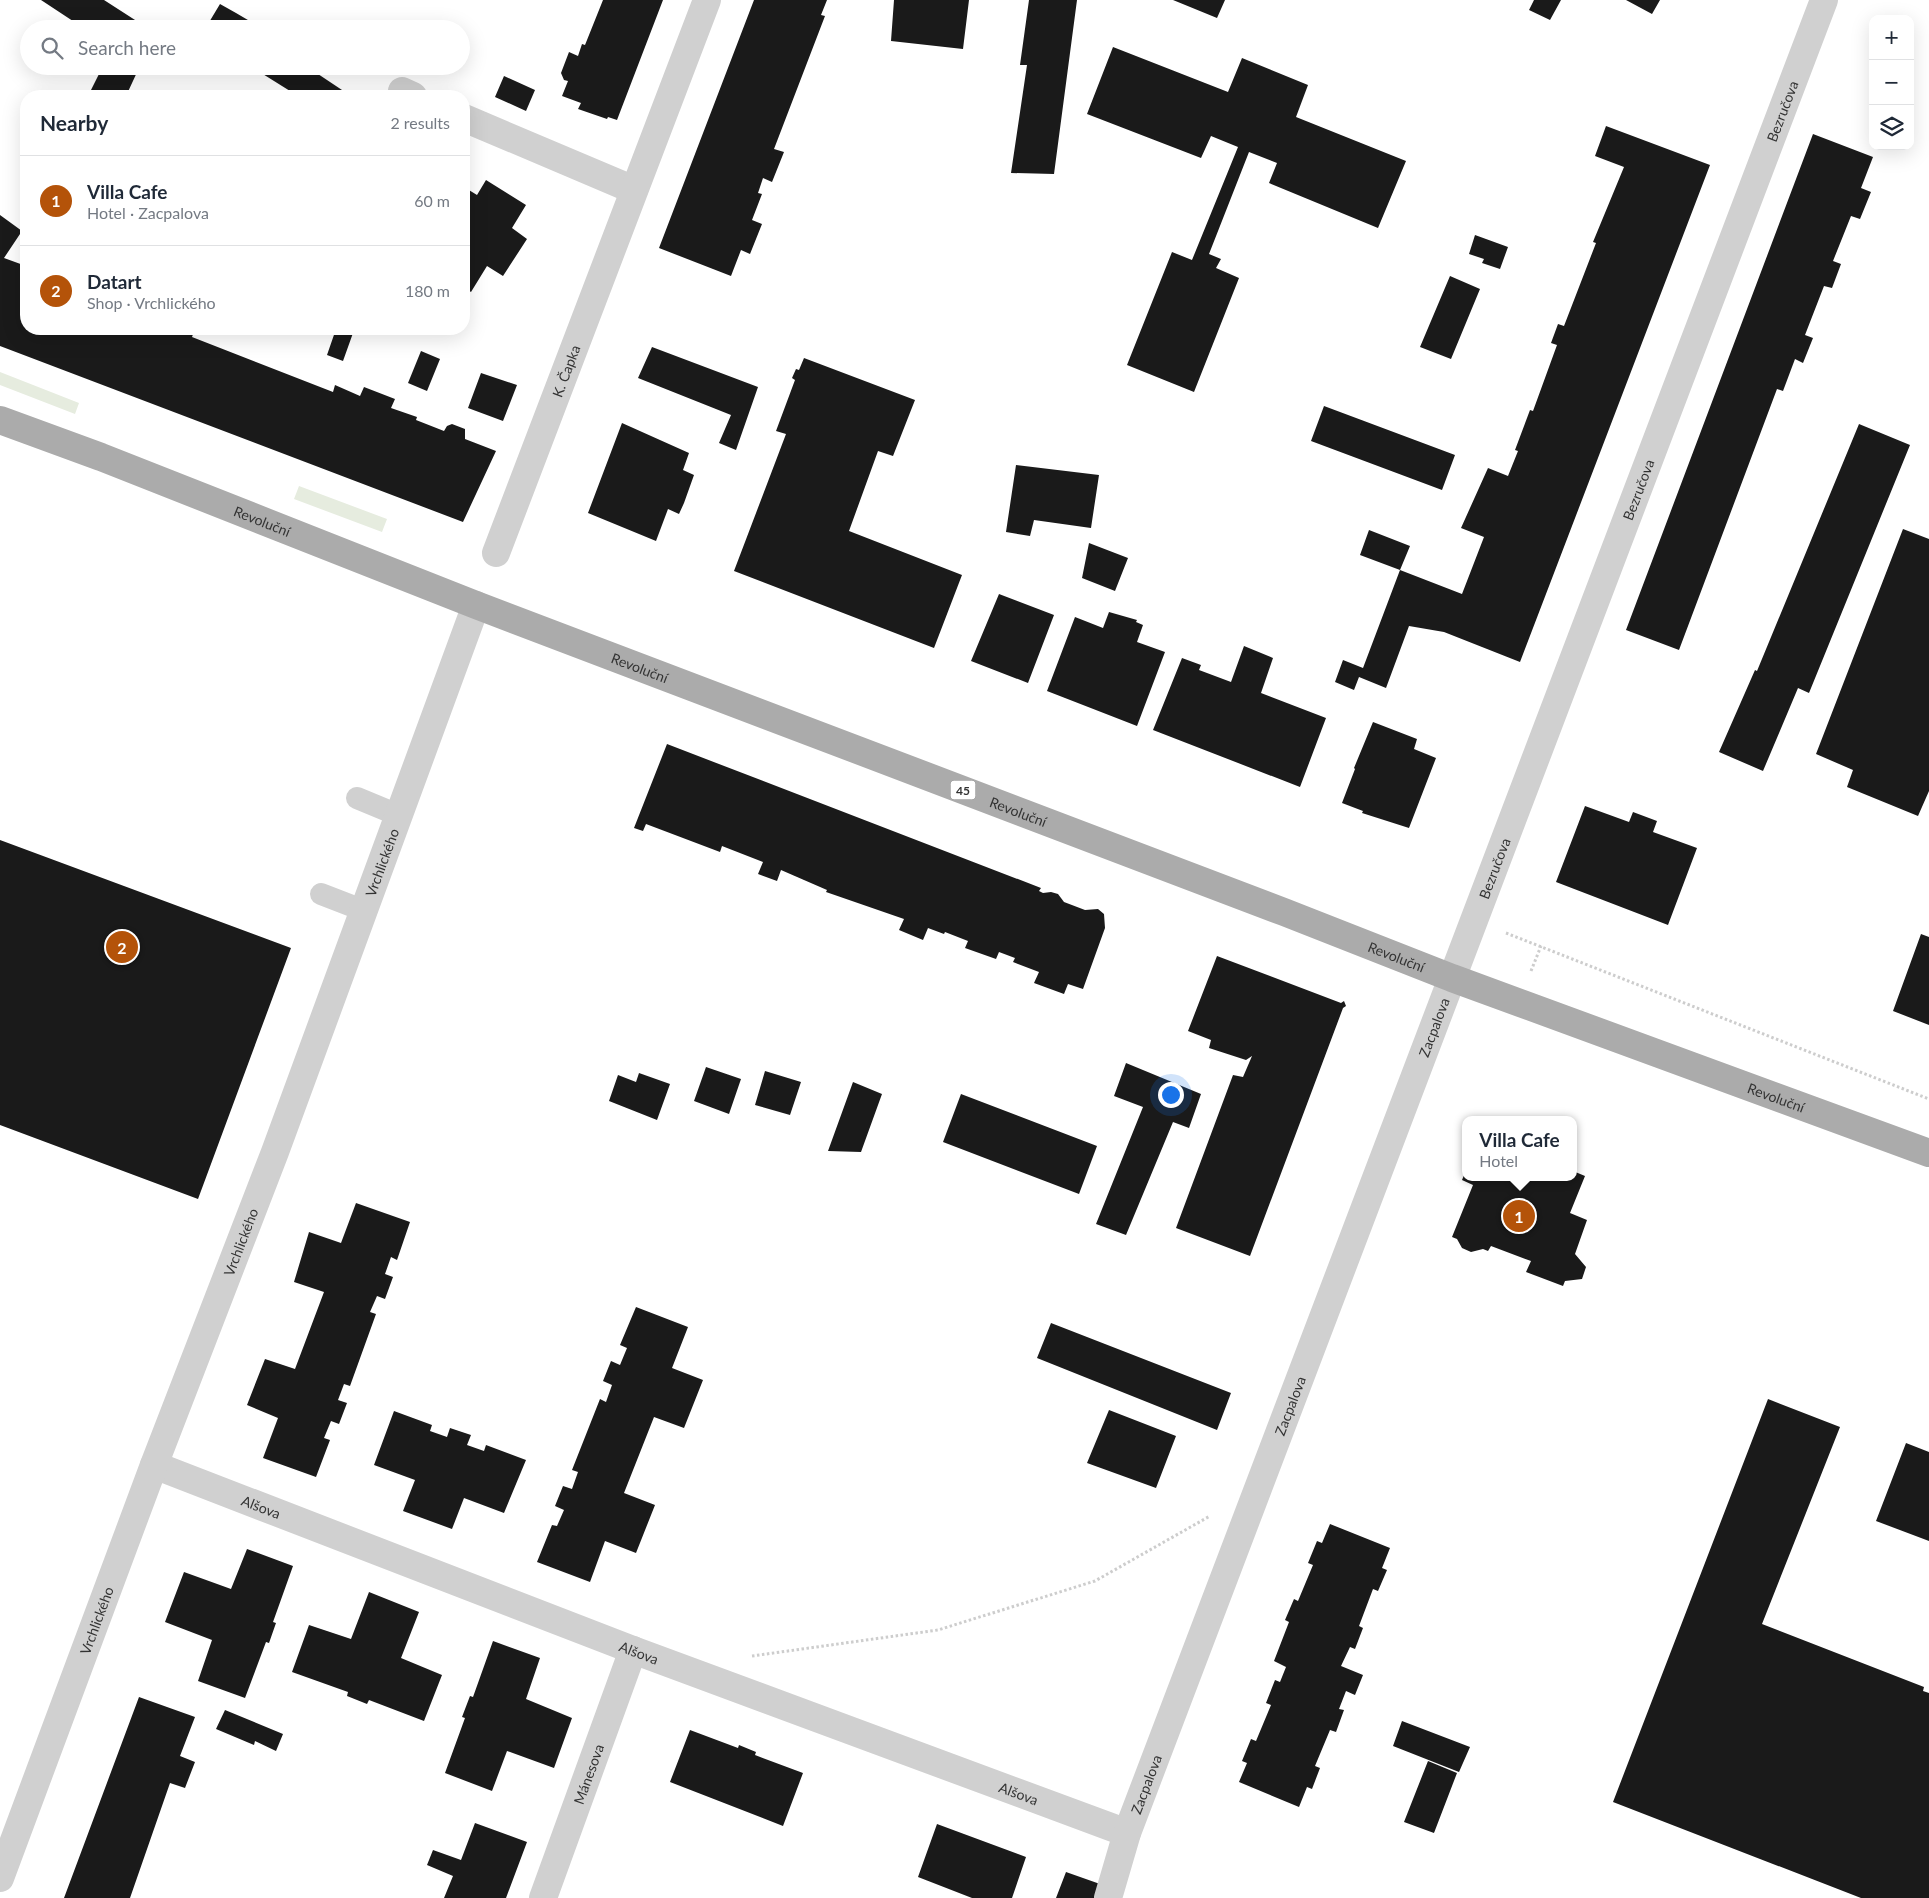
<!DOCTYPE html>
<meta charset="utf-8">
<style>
:root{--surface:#fff;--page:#f6f6f7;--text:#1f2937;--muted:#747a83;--line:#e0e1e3;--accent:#b45309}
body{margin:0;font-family:Lato,sans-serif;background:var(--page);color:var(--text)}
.controls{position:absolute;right:15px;top:15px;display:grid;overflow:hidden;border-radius:10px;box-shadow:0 5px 20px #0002}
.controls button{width:45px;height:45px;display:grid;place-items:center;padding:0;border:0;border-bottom:1px solid var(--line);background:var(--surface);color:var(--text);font:25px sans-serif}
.you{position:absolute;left:1170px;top:1094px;width:18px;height:18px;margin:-12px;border:4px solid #fff;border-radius:50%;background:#1a73e8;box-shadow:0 0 0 8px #1a73e833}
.badge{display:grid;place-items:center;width:32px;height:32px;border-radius:50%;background:var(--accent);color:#fff;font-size:16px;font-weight:700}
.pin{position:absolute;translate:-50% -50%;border:2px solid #fff;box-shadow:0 1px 5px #0006}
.popup{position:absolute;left:1462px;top:1116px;width:115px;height:65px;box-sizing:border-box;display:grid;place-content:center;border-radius:10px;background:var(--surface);filter:drop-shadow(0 1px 4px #0005);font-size:16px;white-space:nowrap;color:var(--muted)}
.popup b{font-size:19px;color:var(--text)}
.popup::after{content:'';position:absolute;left:50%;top:100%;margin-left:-10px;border:10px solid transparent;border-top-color:var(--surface)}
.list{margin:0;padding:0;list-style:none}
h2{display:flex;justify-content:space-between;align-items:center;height:65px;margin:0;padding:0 20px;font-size:21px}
h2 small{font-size:16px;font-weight:400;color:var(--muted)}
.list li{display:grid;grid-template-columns:32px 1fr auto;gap:15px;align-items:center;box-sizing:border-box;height:90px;padding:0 20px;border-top:1px solid var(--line)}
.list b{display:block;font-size:19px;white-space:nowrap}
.list p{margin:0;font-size:16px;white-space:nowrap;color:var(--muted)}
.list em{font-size:16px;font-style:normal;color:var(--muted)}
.icon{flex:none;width:28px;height:28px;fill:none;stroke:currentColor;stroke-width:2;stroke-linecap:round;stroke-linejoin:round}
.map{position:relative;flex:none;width:1929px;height:1898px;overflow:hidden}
.search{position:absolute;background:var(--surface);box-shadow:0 5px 20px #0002;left:20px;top:20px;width:450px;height:55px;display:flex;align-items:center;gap:12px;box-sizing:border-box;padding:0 18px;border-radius:28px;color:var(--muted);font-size:19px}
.panel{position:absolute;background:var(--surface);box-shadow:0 5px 20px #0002;left:20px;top:90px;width:450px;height:245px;border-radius:20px}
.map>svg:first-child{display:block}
.green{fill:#e6ecdf}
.building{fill:#1a1a1a}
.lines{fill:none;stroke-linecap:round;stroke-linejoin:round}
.path{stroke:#cdcdcd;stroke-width:3;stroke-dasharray:2.5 2.5;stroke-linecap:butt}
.service{stroke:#d0d0d0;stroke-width:22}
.minor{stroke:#d0d0d0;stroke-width:28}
.primary{stroke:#ababab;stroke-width:28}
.labels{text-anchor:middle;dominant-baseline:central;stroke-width:5;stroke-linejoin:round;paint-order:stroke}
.shield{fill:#fff;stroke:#707070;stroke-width:1}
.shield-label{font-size:12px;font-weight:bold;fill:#333}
.street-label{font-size:14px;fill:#333;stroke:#fff}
</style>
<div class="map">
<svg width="1929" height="1898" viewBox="0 0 1929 1898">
<rect width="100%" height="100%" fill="#fff"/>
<path class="green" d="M0,372l79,31 -4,11 -75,-29z
M299,486l88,33 -5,13 -88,-33z"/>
<path class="building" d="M41,0h63l45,29h-64z
M603,0h60l-46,120 -9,-3 -1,2 -29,-10 3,-6 -19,-7 6,-15 -4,-1 -3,-7 8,-21 9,4 4,-12 3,1z
M754,0h73l-6,15 4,1 -51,133 10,3 -12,30 -9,-4 -5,15 4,1 -10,26 10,4 -12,30 -9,-4 -10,26 -72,-28z
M894,0h75l-6,49 -72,-8z
M1029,0h48l-23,174 -43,-1 16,-108h-7z
M1173,0h52l-8,18z
M1534,0h27l-11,20 -21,-10z
M1626,0h34l-8,14z
M220,4l16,9 27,16h-58z
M1113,47l115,45 14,-34 66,27 -12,32 110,44 -28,67 -109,-45 8,-20 -28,-11 -40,102 12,5 -5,9 23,10 -45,114 -67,-27 45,-113 20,8 46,-113 -27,-11 -10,22 -114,-44z
M92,66h60l-5,7 -8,-5 -13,28h-38l12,-24z
M250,66h56l45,30h-64l3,-5z
M504,76l31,14 -9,21 -31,-14z
M1606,126l104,39 -190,497 -76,-30 -35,-6 -23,62 -27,-11 -5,13 -19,-8 8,-22 20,8 37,-98 -40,-15 9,-25 41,16 -10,24 62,24 22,-57 -23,-9 27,-60 20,8 10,-25 -3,-1 15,-40 3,1 24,-66 -6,-2 7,-19 6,2 32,-83 -3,-1 31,-75 -29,-11z
M1813,134l60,23 -12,31 10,4 -11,27 -9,-3 -18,45 8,3 -9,24 -8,-2 -19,49 8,3 -10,25 -8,-4 -12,32 -6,-2 -98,261 -53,-20z
M486,180l40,25 -14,23 15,11 -24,37 -16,-10 -16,26 -7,-5v-100l13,8z
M0,215l22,16 -18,27 22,8v63h169l-3,8 141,55 2,-7 25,11 4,-9 31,12 -4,9 26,9 -1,3 28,11 3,-5 5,-2 13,5v10l31,12 -33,71 -463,-176z
M1475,235l33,12 -8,22 -18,-6 2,-4 -15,-5z
M1450,276l30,13 -29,70 -31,-12z
M336,329l17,4 -10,28 -16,-6z
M652,347l106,40 -22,63 -17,-7 12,-28 -93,-37z
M421,351l19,8 -13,32 -19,-8z
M804,358l111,42 -22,56 -15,-5 -29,80 113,44 -28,73 -200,-77 52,-137 -10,-3 19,-51 -3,-2 4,-9 3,1z
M481,373l36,12 -14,36 -35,-13z
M1324,406l131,49 -13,35 -131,-49z
M622,423l67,30 -6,17 11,5 -10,28 -5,11 -11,-5 -12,32 -68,-28z
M1859,424l51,21 -101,248 -11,-5 -35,83 -44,-19 36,-82 2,1z
M1016,465l83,10 -8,53 -57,-8 -4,16 -24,-4z
M1903,529l26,10v252l-11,25 -71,-29 6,-17 -37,-16z
M1089,543l39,15 -13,33 -33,-13z
M999,594l55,21 -26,68 -57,-22z
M1109,612l28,8 -1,2 7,3 -6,17 28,10 -28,74 -90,-35 28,-74 28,11z
M1244,646l29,12 -12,35 65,25 -26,69 -147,-57 29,-72 19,7 -2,5 32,12z
M1373,722l44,17 -3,10 22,9 -27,70 -47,-15 1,-2 -21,-8 13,-34 -1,-1z
M667,744l374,144 -2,3 4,2 8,-1 7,2 6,8 21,8 13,-1 6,5 1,14 -22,61 -15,-5 -4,10 -30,-11 5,-11 -26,-10 2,-4 -16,-6 -3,7 -31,-11 3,-7 -23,-9 -1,2 -16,-6 -5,12 -24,-10 5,-11 -78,-27 1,-2 -46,-20 -4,11 -19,-7 5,-12 -41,-16 -2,6 -74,-28 -3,7 -9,-3z
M1585,806l44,16 4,-10 24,9 -4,11 44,16 -29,77 -112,-43z
M0,840l291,108 -93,251 -198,-74z
M1921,934l8,3v88l-36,-14z
M1217,956l124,47 3,-2 2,5 -3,2 -93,248 -74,-28 57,-153 10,2 9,-21 -6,4 -37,-12 2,-8 -23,-9z
M1126,1063l75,31 -12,34 -16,-6 -47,113 -30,-11 47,-117 -29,-11z
M706,1067l35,12 -12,35 -35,-13z
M765,1071l36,11 -11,33 -35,-10z
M639,1073l31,11 -13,36 -48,-19 9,-26 18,7z
M853,1082l29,12 -21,58 -33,-1z
M961,1094l136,52 -18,48 -136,-52z
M1573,1171l12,5 -15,37 17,7 -12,34 11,13 -4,12 -17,2 -2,5 -37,-14 5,-11 -40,-15 -3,5 -5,-2 -12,3 -9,-4 -5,-9 -5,-2 21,-52 -11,-5 3,-7v4h108z
M356,1203l54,19 -13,38 -6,-3 -6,17 8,3 -8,22 -8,-3 -7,16 6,2 -26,72 -6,-2 -6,16 9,3 -8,21 -8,-3 -7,17 6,2 -14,37 -53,-19 15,-40 -31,-13 18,-46 30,10 29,-77 -30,-10 15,-50 32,11z
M636,1307l52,20 -16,41 31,12 -19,48 -30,-11 -30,76 31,12 -19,48 -31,-12 -15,41 -53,-20 15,-37 5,1 7,-16 -9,-4 8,-20 9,3 6,-17 -6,-2 28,-71 6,3 6,-17 -9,-4 8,-20 9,4 7,-17 -7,-3z
M1051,1323l180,70 -14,37 -180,-72z
M1768,1399l72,28 -78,197 162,63 -1,4 6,2v205h-68l-248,-96z
M1109,1410l67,26 -20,52 -69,-25z
M394,1411l38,14 -2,6 17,6 3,-9 21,7 -4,10 17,6 2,-6 40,15 -22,53 -40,-15 -12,31 -49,-18 12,-31 -41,-15z
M1906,1443l23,9v89l-53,-20z
M1330,1524l60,24 -8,20 5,2 -9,21 -5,-2 -14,37 4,2 -8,21 -5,-2 -9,19 22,9 -8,20 -9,-4 -7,18 5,1 -8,22 -6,-2 -15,36 5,2 -8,21 -5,-2 -8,20 -60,-25 8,-19 -5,-2 9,-22 5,2 15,-36 -5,-2 9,-23 5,2 6,-15 -12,-6 15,-39 -4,-2 9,-21 4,2 15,-36 -5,-2 9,-22 5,2z
M247,1549l46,17 -20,56 3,1 -7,20 -3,-1 -21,56 -47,-17 14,-41 -47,-18 19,-50 47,17z
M369,1592l50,20 -18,46 41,17 -18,46 -55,-21 -2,4 -20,-8 1,-4 -56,-20 17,-47 42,14z
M493,1641l47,17 -14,41 46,19 -18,50 -47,-17 -15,40 -47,-18 20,-55 -3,-1 8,-21 3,1z
M139,1697l56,20 -15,39 15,6 -10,26 -15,-5 -40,115h-66z
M225,1710l58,24 -7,17 -21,-10 -1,4 -38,-16z
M1402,1721l68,26 -11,25 -66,-26z
M690,1730l48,18 1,-3 17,7 -1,3 48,18 -20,53 -113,-44z
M1428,1761l29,12 -23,60 -30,-11z
M475,1823l52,19 -21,56h-62l9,-22 -26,-11 6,-15 28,10z
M937,1824l89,33 -14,41h-40l-54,-21z
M1066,1872l34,12 -6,14h-38z"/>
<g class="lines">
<path class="path" d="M1506,933l423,166
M1531,971l10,-25
M752,1656l186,-26 157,-49 115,-65"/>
<path class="service" d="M357,798l41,17
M321,894l44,17"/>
<g class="minor">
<path d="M402,91l11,5"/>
<path d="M464,118l170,72"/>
<path id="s1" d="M496,553l211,-553"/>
<path id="s2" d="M154,1465l479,185 494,183"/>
<path id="s3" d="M0,1878l154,-413 121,-313 201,-547"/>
<path id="s4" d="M543,1898l90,-248"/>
<path id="s5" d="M1108,1898l19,-65 697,-1833"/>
</g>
<path class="primary" id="s6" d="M0,420l101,37 375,148 808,307 168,66 477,175"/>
</g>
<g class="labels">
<rect class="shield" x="950.5" y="780.5" width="25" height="19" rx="4"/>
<g class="shield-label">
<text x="963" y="790">45</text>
</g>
<g class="street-label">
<text stroke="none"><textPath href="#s5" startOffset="1910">Bezručova</textPath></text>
<text stroke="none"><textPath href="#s1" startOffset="195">K. Čapka</textPath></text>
<text stroke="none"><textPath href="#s5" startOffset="1505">Bezručova</textPath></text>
<text stroke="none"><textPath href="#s6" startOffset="281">Revoluční</textPath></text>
<text stroke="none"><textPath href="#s6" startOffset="686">Revoluční</textPath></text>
<text stroke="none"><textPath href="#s6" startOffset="1091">Revoluční</textPath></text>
<text stroke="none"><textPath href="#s3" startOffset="1085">Vrchlického</textPath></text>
<text stroke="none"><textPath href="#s5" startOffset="1100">Bezručova</textPath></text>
<text stroke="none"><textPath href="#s6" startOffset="1496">Revoluční</textPath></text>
<text stroke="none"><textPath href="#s5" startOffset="930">Zacpalova</textPath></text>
<text stroke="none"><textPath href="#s6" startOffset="1901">Revoluční</textPath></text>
<text stroke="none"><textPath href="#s3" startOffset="680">Vrchlického</textPath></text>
<text stroke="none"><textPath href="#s5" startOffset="525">Zacpalova</textPath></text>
<text stroke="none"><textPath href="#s2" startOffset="115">Alšova</textPath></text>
<text stroke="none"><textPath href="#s3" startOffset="275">Vrchlického</textPath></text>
<text stroke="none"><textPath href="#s2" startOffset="520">Alšova</textPath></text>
<text stroke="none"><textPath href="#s4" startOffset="132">Mánesova</textPath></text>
<text stroke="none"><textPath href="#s5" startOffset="120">Zacpalova</textPath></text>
<text stroke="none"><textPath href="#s2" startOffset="925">Alšova</textPath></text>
</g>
</g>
</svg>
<div class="controls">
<button>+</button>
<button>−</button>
<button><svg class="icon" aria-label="layers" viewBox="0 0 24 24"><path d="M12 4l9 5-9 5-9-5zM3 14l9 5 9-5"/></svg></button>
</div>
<div class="you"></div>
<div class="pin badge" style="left:1519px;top:1216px">1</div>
<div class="popup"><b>Villa Cafe</b>Hotel</div>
<div class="pin badge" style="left:122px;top:947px">2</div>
<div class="search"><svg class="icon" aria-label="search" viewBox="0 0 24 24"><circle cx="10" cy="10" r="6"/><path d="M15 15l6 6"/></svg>Search here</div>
<section class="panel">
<h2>Nearby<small>2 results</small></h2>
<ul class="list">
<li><span class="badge">1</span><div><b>Villa Cafe</b><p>Hotel · Zacpalova</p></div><em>60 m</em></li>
<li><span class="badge">2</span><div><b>Datart</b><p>Shop · Vrchlického</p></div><em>180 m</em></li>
</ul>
</section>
</div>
